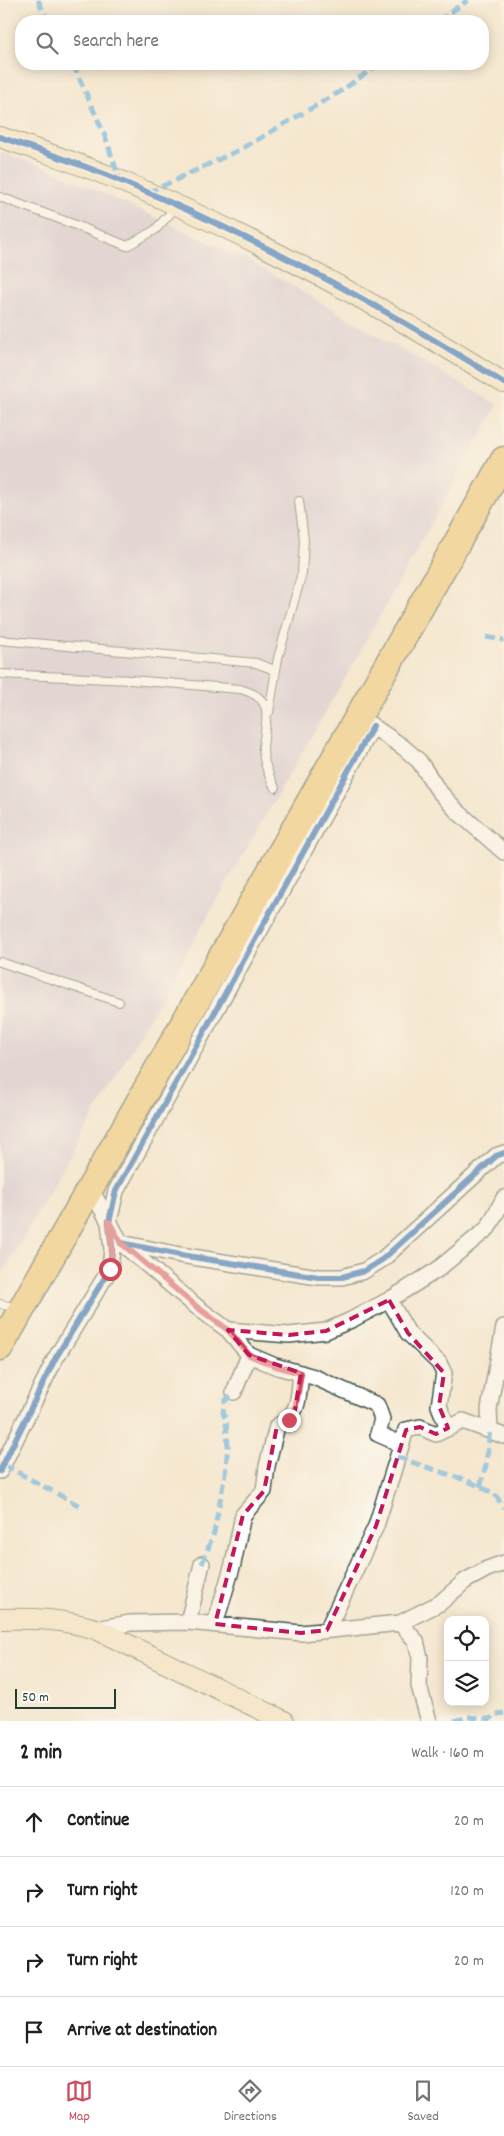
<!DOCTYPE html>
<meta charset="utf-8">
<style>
:root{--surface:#fff;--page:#f6f6f6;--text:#202124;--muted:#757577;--line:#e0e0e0;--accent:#d1495b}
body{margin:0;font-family:Dekko,sans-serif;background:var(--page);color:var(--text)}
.controls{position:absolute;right:15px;bottom:15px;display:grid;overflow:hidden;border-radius:10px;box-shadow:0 2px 12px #0003}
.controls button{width:45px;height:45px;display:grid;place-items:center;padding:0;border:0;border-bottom:1px solid var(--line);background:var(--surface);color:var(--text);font:25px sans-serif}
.scale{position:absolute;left:15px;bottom:12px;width:101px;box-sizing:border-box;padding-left:5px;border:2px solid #1f3d34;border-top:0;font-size:14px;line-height:18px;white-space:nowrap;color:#1f3d34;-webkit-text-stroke:4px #fdfcf7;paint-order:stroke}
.stop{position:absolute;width:15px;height:15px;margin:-11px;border:4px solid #d1495b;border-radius:50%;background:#fff}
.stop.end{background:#d1495b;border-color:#fff;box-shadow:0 1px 5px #0008}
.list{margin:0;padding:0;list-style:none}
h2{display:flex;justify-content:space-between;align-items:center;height:65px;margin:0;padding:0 20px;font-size:21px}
h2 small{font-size:16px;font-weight:400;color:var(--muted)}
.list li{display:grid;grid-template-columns:32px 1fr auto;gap:15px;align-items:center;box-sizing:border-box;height:70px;padding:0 20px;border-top:1px solid var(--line)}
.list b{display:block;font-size:19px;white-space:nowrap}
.list em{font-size:16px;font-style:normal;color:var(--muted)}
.icon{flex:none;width:28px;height:28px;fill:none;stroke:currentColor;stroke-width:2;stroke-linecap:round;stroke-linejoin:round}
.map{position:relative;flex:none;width:504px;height:1721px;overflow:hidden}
.search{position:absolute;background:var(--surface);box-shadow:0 2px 12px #0003;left:15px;right:15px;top:15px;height:55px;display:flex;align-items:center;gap:12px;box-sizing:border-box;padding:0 18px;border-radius:20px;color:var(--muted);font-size:19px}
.sheet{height:345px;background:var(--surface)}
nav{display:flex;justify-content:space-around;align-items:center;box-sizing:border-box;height:70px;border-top:1px solid var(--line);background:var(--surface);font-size:14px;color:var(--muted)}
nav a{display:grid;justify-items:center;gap:2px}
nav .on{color:var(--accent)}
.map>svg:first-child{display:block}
.industrial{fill:#cabfd6}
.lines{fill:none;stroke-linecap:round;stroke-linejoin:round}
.lane-casing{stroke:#3f564b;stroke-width:10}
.street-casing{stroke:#3f564b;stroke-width:18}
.secondary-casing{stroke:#3f564b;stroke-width:22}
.highway-casing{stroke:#3f564b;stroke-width:29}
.lane{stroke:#fff;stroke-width:8}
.street{stroke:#fff;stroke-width:15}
.secondary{stroke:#f9e7c3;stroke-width:20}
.highway{stroke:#efc469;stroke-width:26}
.quiet{stroke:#3da4eb;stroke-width:5;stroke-dasharray:10 5;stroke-linecap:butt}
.cycleway-casing{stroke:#fdfcf7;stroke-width:9}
.cycleway{stroke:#0057b8;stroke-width:6}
.route{stroke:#d1495b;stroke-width:6}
.marked{fill:none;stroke:#c2185b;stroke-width:4;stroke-dasharray:10 6;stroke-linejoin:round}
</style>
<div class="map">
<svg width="504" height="1721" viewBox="0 0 504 1721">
<rect width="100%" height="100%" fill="#fdfcf7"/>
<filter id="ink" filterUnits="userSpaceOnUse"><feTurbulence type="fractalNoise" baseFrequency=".02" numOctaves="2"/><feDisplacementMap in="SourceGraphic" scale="10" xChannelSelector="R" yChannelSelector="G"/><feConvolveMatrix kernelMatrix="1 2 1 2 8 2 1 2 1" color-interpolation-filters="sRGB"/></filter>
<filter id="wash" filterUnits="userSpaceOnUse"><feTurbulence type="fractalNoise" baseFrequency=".0096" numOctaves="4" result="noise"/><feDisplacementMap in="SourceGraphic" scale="20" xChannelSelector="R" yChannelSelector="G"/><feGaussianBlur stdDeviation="1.12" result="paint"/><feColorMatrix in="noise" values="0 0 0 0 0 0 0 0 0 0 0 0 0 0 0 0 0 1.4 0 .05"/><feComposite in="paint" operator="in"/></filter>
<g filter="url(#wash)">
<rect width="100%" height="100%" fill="#f5e7cf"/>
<path class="industrial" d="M0,152l48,16 200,92 250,145 -141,252 -357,621z"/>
</g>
<g filter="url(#ink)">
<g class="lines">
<g class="lane-casing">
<path id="lane" d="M0,197l73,27 54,22 28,-16 22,-24
M0,640l256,23 16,6 3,7
M0,674l131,6 109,9c40,11 23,32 23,62 1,14 6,25 12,37
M269,712l9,-54 24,-85 2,-33 -5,-39
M0,962l119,40
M0,1304l17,4"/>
</g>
<g class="street-casing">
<path id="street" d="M365,721l38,26 16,14 19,29 19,21 47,41
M90,1188l31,55 76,64 31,23 21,25 26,11 39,11 63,28 5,14 -4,15 23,10
M121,1243l59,12 138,22h24l22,-6 19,-12 113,-103 8,-3
M389,1300l19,33 31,30 5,10 -5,33 9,22
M228,1330l61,5 37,-4 25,-11 38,-20 48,-30 51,-42 16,-30
M234,1392l15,-37
M490,1430l-1,-21 15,-82
M0,1471l55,-112 55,-90 2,-20 -3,-27 7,-31 257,-465
M188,1622l14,-58
M400,1623l16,18 4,17 -1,28 10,35
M215,1624l18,-60 10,-49 21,-24 3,-25 10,-40c24,-12 21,-29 24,-53
M96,1629l34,-6 58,-1 113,11 99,-10 40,-20 25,-22 22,-12 17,-6
M327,1630l49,-104 30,-96 14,-3 16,7 27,-13 41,15"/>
</g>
<g class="secondary-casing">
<path id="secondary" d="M0,137c40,14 82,27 121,44 134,56 261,125 383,202
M0,1619c35,-1 62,0 96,10l188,92"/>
</g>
<g class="highway-casing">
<path id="highway" d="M0,1347l504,-887"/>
</g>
<use href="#lane" class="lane"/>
<use href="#street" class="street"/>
<use href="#secondary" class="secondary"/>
<use href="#highway" class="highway"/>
<path class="quiet" d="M38,0l10,21
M438,21l30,-21
M73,64l32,72 15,45
M148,193l95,-45 98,-57 38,-27
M486,637l18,3
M397,1457l71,24 27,13 9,14
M4,1465l76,41
M480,1487l6,-22 4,-35
M202,1564l12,-31 11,-59 3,-27 -2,-26 -3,-9 2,-11 9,-9
M454,1721l15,-4 21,2 6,-5 8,-1"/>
<g class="cycleway-casing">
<path id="cycleway" d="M0,137c40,14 82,27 121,44 134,56 261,125 383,202
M121,1243l59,12 138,22h24l22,-6 19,-12 113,-103 8,-3
M0,1471l55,-112 55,-90 2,-20 -3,-27 7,-31 257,-465"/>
</g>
<use href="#cycleway" class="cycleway"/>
</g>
</g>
<g class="lines" filter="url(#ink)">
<path class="route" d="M110,1269l2,-20 -3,-27 12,21 76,64 31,23 21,25 27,11 25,7 -6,37 -6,10"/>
</g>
<path d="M0 0H504V1721H0ZM389,1300l19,33 36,40 -5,33 9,22 -12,6 -16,-7 -14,3 -30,96 -49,104 -26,3 -86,-9 28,-109 21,-24 13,-65 12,-6 6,-10 6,-37 -52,-18 -21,-25 61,5 37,-4z" fill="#f5e7cf" fill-opacity=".55" fill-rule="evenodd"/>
<path class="marked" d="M389,1300l19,33 36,40 -5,33 9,22 -12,6 -16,-7 -14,3 -30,96 -49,104 -26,3 -86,-9 28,-109 21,-24 13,-65 12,-6 6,-10 6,-37 -52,-18 -21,-25 61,5 37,-4z"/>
</svg>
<div class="controls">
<button><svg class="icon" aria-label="locate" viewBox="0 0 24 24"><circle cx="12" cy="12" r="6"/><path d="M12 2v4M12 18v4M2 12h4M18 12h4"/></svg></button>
<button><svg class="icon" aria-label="layers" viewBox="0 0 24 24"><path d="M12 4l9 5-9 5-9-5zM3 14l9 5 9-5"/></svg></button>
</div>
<div class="scale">50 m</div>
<div class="stop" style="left:110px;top:1269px"></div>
<div class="stop end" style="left:289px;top:1420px"></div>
<div class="search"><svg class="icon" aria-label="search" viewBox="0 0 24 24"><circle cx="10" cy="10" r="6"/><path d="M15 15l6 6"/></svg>Search here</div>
</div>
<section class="sheet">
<h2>2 min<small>Walk · 160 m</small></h2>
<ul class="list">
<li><svg class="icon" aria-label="ahead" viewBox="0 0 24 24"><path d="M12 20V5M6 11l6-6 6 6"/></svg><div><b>Continue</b></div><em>20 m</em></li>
<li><svg class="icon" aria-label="right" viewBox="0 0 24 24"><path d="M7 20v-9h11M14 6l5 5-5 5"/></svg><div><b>Turn right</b></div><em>120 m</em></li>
<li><svg class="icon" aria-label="right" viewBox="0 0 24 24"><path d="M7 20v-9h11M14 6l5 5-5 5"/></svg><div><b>Turn right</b></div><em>20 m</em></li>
<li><svg class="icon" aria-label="arrive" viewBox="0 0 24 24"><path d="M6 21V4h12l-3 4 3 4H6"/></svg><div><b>Arrive at destination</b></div></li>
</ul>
</section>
<nav>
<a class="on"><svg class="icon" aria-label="map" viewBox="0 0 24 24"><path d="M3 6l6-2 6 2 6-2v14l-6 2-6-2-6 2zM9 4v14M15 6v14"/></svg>Map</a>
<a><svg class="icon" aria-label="directions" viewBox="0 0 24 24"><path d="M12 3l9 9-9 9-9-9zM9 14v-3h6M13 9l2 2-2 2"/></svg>Directions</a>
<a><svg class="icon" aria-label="saved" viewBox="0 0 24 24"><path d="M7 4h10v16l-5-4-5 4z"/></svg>Saved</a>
</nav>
